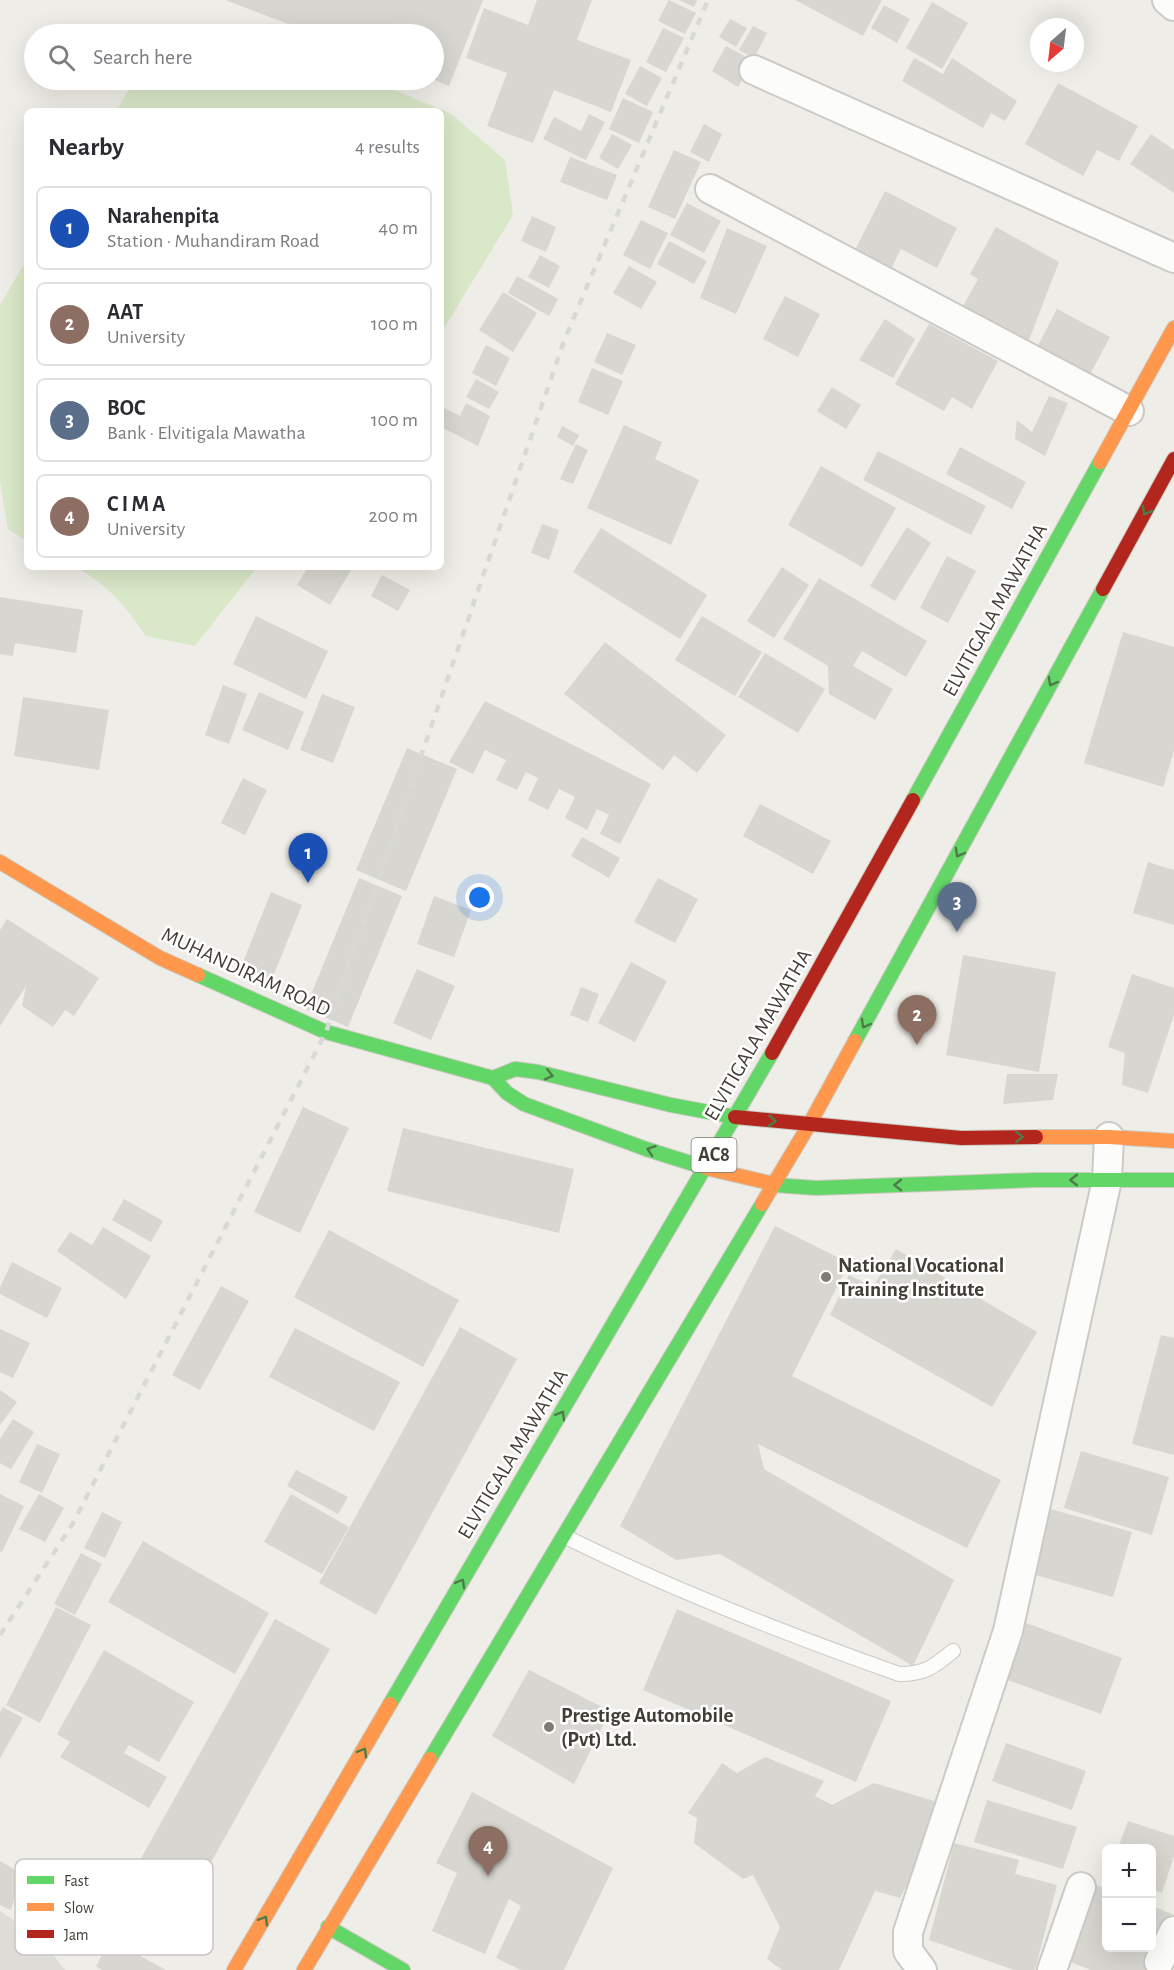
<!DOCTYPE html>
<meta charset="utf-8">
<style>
:root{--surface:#fff;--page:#f7f7f7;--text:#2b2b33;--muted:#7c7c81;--line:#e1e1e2;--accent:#1a73e8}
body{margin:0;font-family:"Alegreya Sans",sans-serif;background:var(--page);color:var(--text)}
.controls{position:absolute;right:18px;bottom:18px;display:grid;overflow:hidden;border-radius:9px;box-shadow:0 6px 24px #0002}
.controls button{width:54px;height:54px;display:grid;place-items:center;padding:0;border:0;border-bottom:2px solid var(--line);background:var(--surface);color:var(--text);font:30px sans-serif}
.compass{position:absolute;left:1030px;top:18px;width:54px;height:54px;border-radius:50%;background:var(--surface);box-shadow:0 6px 24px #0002;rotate:208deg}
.you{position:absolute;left:480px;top:898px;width:21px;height:21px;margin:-15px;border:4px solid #fff;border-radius:50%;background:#1a73e8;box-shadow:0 0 0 9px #1a73e833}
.badge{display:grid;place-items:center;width:39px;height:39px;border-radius:50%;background:var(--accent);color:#fff;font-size:20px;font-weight:700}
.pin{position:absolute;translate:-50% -50px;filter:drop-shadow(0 2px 3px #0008)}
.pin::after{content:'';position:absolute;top:32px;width:21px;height:18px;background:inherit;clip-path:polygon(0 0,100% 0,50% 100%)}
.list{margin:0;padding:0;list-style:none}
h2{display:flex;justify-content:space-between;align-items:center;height:78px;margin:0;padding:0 24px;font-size:26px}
h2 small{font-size:20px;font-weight:400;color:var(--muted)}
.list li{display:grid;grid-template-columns:39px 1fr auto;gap:18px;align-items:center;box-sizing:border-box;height:84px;margin:0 12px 12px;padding:0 12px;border:2px solid var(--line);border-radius:9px}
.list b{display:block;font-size:22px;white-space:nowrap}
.list p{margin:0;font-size:20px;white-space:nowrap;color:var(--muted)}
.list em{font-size:20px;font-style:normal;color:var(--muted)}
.icon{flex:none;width:33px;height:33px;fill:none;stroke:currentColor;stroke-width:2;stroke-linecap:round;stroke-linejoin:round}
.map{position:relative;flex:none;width:1174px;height:1970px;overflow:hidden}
.search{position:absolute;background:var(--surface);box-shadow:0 6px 24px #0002;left:24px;top:24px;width:420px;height:66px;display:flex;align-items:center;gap:15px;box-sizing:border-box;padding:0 21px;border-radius:33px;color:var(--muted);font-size:22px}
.panel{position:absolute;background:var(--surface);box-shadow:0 6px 24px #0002;left:24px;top:108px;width:420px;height:462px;border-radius:9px}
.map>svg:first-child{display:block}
.green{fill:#d9e8c8}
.parking{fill:#dddcd7}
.building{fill:#d7d6d0}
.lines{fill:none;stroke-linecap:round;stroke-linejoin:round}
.lane-casing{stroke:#cccac5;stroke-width:16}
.street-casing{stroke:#cccac5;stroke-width:32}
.fast-casing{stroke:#cccabf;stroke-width:16}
.slow-casing{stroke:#cccabf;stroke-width:16}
.jam-casing{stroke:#cccabf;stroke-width:16}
.lane{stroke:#fcfcfb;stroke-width:14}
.street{stroke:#fcfcfb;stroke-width:28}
.fast{stroke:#63d668;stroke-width:14}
.slow{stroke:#ff974d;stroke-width:14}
.jam{stroke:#b3261e;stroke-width:14}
.rail{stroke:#d8d8d7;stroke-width:4.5;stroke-dasharray:8 8;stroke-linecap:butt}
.oneway{stroke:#507b49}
.poi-dot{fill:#7f7b73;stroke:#fff;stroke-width:2}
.labels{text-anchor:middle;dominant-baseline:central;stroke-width:5;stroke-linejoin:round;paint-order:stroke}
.shield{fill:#fff;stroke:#7b7872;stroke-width:1.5}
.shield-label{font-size:20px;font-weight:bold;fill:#433e35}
.street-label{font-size:21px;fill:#433e35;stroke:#fff}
.poi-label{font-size:21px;font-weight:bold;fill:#433e35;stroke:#fff;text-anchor:start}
.key{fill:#fff;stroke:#c7c5c2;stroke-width:1.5}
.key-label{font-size:16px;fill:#433e35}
</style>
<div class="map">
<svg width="1174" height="1970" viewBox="0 0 1174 1970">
<rect width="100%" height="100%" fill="#eeede7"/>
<path class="green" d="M135,80h234l81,33 55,47 8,55 -72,118v-222h-325z
M27,259v282l-19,-12 -8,-48v-176z
M75,567h182l-62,79 -49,-10c-20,-30 -39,-52 -71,-69z"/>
<path class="parking" d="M0,1911l39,26 26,33h-65z"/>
<path class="building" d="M225,0h258l-34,86 -15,-6v-46h-119z
M537,0h55l-15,40 54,20 -20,52 -57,-22 -21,53 -46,-17 20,-53 -41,-15 18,-50 44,17z
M669,0l27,13 -11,21 -27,-13z
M679,0h18l-3,7z
M795,0h87l-19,36z
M932,2l36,21 -26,46 -36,-21z
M884,5l26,14 -13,24 -26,-15z
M730,19l17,9 -11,19 -17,-10z
M753,26l14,7 -13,25 -15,-8z
M663,28l21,10 -18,34 -20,-10z
M726,46l27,15 -15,26 -26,-16z
M914,58l29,16 9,-16 65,43 -12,20 -14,-8 -8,15 -81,-47z
M640,66l22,12 -15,28 -22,-12z
M1058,83l80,43 -19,35 -22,-11 -14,26 -58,-32z
M623,98l30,14 -14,31 -30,-14z
M589,114l16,8 -19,38 -43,-21 11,-22 27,14z
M704,124l18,10 -13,28 -19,-10z
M612,134l20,11 -14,24 -19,-11z
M1151,134l23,16v43l-44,-29z
M674,150l27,12 -26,57 -27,-12z
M570,157l47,18 -10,25 -47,-18z
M885,191l72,37 -20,40 -36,-19 -11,22 -36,-19z
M687,203l34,18 -17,32 -34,-18z
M532,216l24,11 -10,25 -25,-11z
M641,220l27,13 -18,36 -27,-14z
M996,227l63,35 -32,83 -65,-37 16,-29 -8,-5z
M727,228l40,18 -31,68 -36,-16z
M669,241l38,20 -13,23 -37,-20z
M540,255l20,11 -11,22 -21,-11z
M629,266l28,16 -16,27 -28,-16z
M517,276l41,23 -9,17 -41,-23z
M503,292l34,21 -24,39 -34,-22z
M785,296l35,18 -22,43 -35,-18z
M1057,309l53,28 -22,41 -53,-27z
M885,319l30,20 -22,39 -34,-18z
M929,324l69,37 -26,48 -20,-12 -8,14 -49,-27z
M607,333l29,12 -14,30 -28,-13z
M486,345l24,13 -14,28 -24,-13z
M592,368l31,13 -15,34 -30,-13z
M476,379l23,13 -10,17 -23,-12z
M832,387l29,18 -15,24 -29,-18z
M1049,396l19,7 -23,53 -30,-17 2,-19 15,12z
M466,403l24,13 -12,30 -37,-19 1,-20 18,9z
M624,425l38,17 -7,17 44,21 -28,65 -84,-37z
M562,426l17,9 -6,11 -16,-9z
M576,444l12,6 -15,34 -13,-5z
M960,447l66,35 -14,27 -66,-35z
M878,451l108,55 -15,29 -108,-55z
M821,466l75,42 -34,59 -74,-42z
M542,524l17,6 -10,30 -18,-7z
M907,527l24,16 -36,58 -25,-15z
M601,528l106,67 -27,44 -107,-67z
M947,556l29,15 -28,52 -28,-15z
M308,567h45l-23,38 -33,-20z
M782,567l27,18 -35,53 -27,-17z
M382,575l28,15 -12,21 -27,-15z
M819,578l108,63 -21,36 -44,-26 -9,15 40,23 -18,31 -46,-26 -1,-28 -45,-27z
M0,597l83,13 -7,43 -61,-10 -2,13 -13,-2z
M256,616l72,35 -22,48 -73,-35z
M702,616l60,36 -27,44 -60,-36z
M1123,632l51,15v104l-11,36 -79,-24z
M605,642l121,93 -29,38 -23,-18 -11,15 -99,-76z
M765,653l60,36 -27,44 -60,-36z
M223,685l24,9 -18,50 -24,-9z
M259,692l45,20 -16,38 -46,-20z
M322,694l33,13 -22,56 -33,-13z
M23,697l86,13 -10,60 -85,-14z
M485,701l166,83 -31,60 -20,-10 9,-19 -12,-6 -10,21 -22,-12 10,-21 -16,-8 -11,21 -20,-10 10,-22 -12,-6 -9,18 -21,-10 10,-20 -21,-10 -12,24 -24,-12z
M407,748l50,21 -51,122 -50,-21z
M243,778l24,12 -22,45 -24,-12z
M760,804l71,37 -18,33 -70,-38z
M582,837l38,21 -11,20 -38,-22z
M1148,862l26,8v55l-41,-12z
M359,878l43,18 -54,131 -43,-18z
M658,878l40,21 -23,44 -41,-21z
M271,892l31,13 -30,74 -31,-12z
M434,896l37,14 -17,47 -37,-13z
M7,919l92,59 -25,38 -9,-6 -12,17 -31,-21 4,-20 -26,40v-96z
M963,955l93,17 -17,100 -93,-17z
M631,962l36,19 -32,61 -37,-19z
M417,969l38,17 -24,54 -38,-17z
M1132,974l42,14v27l-26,78 -26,-8 3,-32 -17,-6z
M581,987l18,7 -11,28 -18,-7z
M1007,1074h51l-5,26 -50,4z
M303,1107l46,21 -49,105 -46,-21z
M403,1128l171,41 -15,64 -172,-42z
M124,1199l39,22 -12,21 -39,-22z
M775,1226l74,37 -57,113 209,104 -34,68 -209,-104 6,25 190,111 -41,86 -193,-112 -44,6 -56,-34z
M103,1227l48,29 -25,43 -69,-48 13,-19 22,13z
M329,1230l130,70 -36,67 -129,-70z
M896,1249l141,83 -45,75 -162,-92 19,-40 24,12z
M12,1262l50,26 -15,30 -47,-24v-7z
M221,1286l28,15 -49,89 -28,-15z
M460,1327l57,32 -141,256 -57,-32z
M295,1328l105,54 -26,49 -105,-54z
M0,1329l30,14 -17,35 -13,-6z
M1161,1335l13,3v117l-42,-11z
M0,1390l17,12 -17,23z
M13,1419l21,13 -23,37 -11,-6v-24z
M37,1444l23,10 -18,39 -23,-11z
M1081,1451l88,26 -17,58 -88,-27z
M296,1470l52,27 -10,17 -51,-28z
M0,1494l24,12 -22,46 -2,-1z
M39,1494l25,14 -19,34 -26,-13z
M291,1494l58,33 -27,47 -58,-32z
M1047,1508l85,24 -19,65 -84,-24z
M102,1512l20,10 -17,36 -21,-10z
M143,1541l126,72 -34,61 -127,-72z
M81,1553l21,11 -27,51 -21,-11z
M56,1607l35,18 -51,98 -34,-18z
M677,1609l214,92 -35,81 -213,-92z
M275,1619l55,30 -150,269 -55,-31z
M1026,1623l96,35 -21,56 -96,-35z
M104,1650l90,52 -35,60 -30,-17 -5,8 43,24 -18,31 -89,-51 10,-15 -13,-8z
M529,1670l81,41 -36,73 -82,-48z
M3,1707l20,11 -23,40v-46z
M1006,1743l80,28 -14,39 -80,-29z
M765,1757l59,24 -9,15 17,9 42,-22 74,22 -48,93 -25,-7 -36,79h-57l-15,-11 13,-32 -27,-52 -10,4 -49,-36 3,-25 -9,-5 34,-50 15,10z
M472,1792l141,76 -49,102h-43l-25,-12 25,-52 -12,-7 -24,55 -53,-23 25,-58 -21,-10z
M987,1800l90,27 -14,42 -89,-27z
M1128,1821l46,15v20l-12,37 -10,-4v-41h-34z
M954,1843l65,17 -4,14 42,11 -22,85h-21l-85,-30z
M0,1861l21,12 -10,37 -11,-5z
M1094,1884l12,5v59h46v-42l20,8 -22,56h-59l-26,-10z
M111,1940l55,30h-64l-6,-4z"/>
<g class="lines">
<g class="lane-casing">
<path id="lane" d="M564,1536c108,54 222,98 335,138 27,0 34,-7 54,-23"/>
</g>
<g class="street-casing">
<path id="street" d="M1167,0l7,6
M754,70l420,188
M710,189l419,222
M1159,1962l15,-31
M922,1970l-14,-19v-19l100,-301 99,-451 2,-43
M1052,1970l29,-83"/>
</g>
<g class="fast-casing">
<path id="fast" d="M913,800l187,-338
M198,975l128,57 167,46 14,15 17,11 122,45 60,19
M855,1041l248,-452
M493,1078l22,-9 23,3 133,33 64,12
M774,1185l42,3 219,-8h139
M390,1704l382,-651
M430,1759l332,-555
M328,1927l75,43"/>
</g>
<g class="slow-casing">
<path id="slow" d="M1100,462l74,-134
M0,862l160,96 38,17
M1036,1137h73l65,4
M706,1168l68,16
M762,1204l47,-79 46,-84
M234,1970l156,-266
M304,1970l126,-211"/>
</g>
<g class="jam-casing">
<path id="jam" d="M1103,589l71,-130
M772,1053l141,-253
M735,1117l226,21 75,-1"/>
</g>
<use href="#lane" class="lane"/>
<use href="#street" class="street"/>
<use href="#fast" class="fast"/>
<use href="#slow" class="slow"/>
<use href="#jam" class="jam"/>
<path class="rail" d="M0,1635l72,-110 254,-493 238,-691 144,-341"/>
</g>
<defs><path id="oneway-chevron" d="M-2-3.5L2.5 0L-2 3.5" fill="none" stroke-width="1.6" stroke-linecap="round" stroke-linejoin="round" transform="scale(1.5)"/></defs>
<g class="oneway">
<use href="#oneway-chevron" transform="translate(1146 511) rotate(119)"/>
<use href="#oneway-chevron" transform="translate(1052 682) rotate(119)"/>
<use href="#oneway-chevron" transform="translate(959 853) rotate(119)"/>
<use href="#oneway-chevron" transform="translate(865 1024) rotate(119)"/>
<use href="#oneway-chevron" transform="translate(549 1075) rotate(14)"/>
<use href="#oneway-chevron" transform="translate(772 1121) rotate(6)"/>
<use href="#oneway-chevron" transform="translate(1019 1137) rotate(-1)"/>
<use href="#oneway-chevron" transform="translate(651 1150) rotate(-161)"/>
<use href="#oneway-chevron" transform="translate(1074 1180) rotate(180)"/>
<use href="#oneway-chevron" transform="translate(898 1185) rotate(179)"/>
<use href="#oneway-chevron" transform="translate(561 1415) rotate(-59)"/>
<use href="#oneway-chevron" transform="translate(461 1583) rotate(-60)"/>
<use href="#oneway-chevron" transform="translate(363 1752) rotate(-60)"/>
<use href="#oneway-chevron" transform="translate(264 1920) rotate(-59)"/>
</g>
<g class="poi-dot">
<circle cx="826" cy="1277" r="6"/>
<circle cx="549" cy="1727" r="6"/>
</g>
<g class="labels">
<rect class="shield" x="691.5" y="1138" width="45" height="34" rx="4.5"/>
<g class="shield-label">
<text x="714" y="1155">AC8</text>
</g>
<g class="street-label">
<text transform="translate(995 610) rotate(-61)">ELVITIGALA MAWATHA</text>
<text transform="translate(246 972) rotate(25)">MUHANDIRAM ROAD</text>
<text transform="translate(758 1035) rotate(-60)">ELVITIGALA MAWATHA</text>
<text transform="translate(513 1454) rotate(-59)">ELVITIGALA MAWATHA</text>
</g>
<g class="poi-label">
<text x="838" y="1265">National Vocational<tspan x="838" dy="24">Training Institute</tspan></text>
<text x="561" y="1715">Prestige Automobile<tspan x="561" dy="24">(Pvt) Ltd.</tspan></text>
</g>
</g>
<rect x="15" y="1859" width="198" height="96" rx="9" class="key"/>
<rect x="27" y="1876" width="27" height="8" fill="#63d668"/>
<rect x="27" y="1903" width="27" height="8" fill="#ff974d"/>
<rect x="27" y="1930" width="27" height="8" fill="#b3261e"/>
<g class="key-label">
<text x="64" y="1886">Fast</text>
<text x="64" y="1913">Slow</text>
<text x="64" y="1940">Jam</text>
</g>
</svg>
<div class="controls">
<button>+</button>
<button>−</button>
</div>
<svg class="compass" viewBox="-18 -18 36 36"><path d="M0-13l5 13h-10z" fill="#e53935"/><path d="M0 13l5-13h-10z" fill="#7c7c81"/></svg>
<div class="you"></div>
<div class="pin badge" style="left:308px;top:883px;background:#1a4fb4">1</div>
<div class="pin badge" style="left:917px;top:1045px;background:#8d6e63">2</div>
<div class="pin badge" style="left:957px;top:932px;background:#5c6f8a">3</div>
<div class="pin badge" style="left:488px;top:1876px;background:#8d6e63">4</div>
<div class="search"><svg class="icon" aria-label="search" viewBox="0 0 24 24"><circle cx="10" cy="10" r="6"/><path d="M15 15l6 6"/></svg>Search here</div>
<section class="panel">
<h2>Nearby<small>4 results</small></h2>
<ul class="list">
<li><span class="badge" style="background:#1a4fb4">1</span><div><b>Narahenpita</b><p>Station · Muhandiram Road</p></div><em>40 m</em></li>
<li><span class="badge" style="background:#8d6e63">2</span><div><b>AAT</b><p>University</p></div><em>100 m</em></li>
<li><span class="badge" style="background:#5c6f8a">3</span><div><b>BOC</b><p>Bank · Elvitigala Mawatha</p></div><em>100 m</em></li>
<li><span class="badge" style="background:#8d6e63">4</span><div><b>C I M A</b><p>University</p></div><em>200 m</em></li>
</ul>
</section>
</div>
